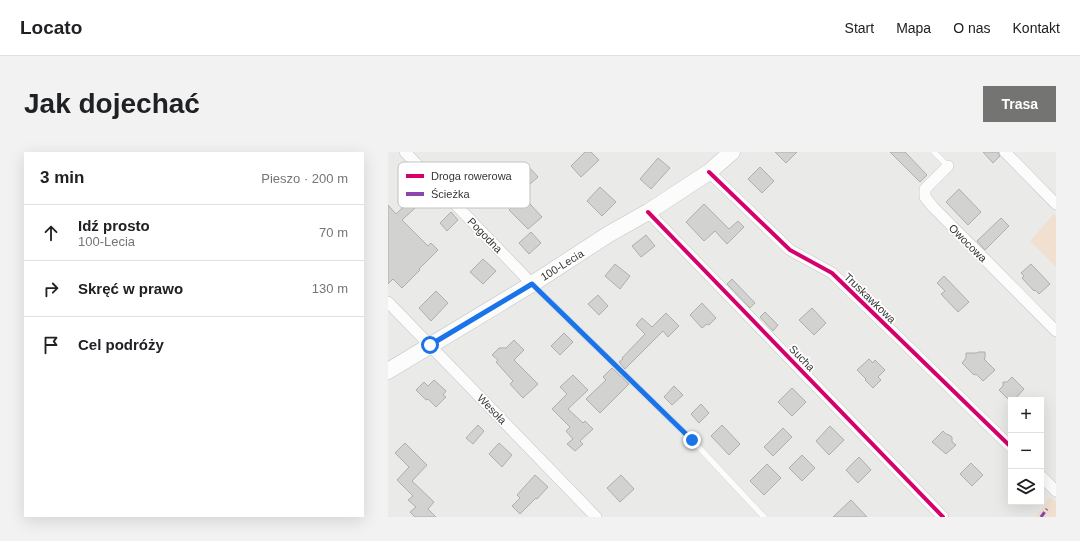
<!DOCTYPE html>
<html lang="pl">
<meta charset="utf-8">
<style>
:root{--surface:#fff;--page:#f2f2f2;--text:#202124;--muted:#757577;--line:#e0e0e0;--accent:#747473}
body{margin:0;font-family:Helvetica,sans-serif;background:var(--page);color:var(--text)}
.controls{position:absolute;right:12px;bottom:12px;display:grid;overflow:hidden;border-radius:0px;box-shadow:0 4px 16px #0002}
.controls button{width:36px;height:36px;display:grid;place-items:center;padding:0;border:0;border-bottom:1px solid var(--line);background:var(--surface);color:var(--text);font:20px sans-serif}
.stop{position:absolute;width:12px;height:12px;margin:-9px;border:3px solid #1a73e8;border-radius:50%;background:#fff}
.stop.end{background:#1a73e8;border-color:#fff;box-shadow:0 1px 4px #0008}
.list{margin:0;padding:0;list-style:none}
h2{display:flex;justify-content:space-between;align-items:center;height:52px;margin:0;padding:0 16px;font-size:17px}
h2 small{font-size:13px;font-weight:400;color:var(--muted)}
.list li{display:grid;grid-template-columns:26px 1fr auto;gap:12px;align-items:center;box-sizing:border-box;height:56px;padding:0 16px;border-top:1px solid var(--line)}
.list b{display:block;font-size:15px;white-space:nowrap}
.list p{margin:0;font-size:13px;white-space:nowrap;color:var(--muted)}
.list em{font-size:13px;font-style:normal;color:var(--muted)}
.icon{flex:none;width:22px;height:22px;fill:none;stroke:currentColor;stroke-width:2;stroke-linecap:round;stroke-linejoin:round}
.map{position:relative;flex:none;width:668px;height:365px;overflow:hidden;border-radius:0px}
header{display:flex;align-items:center;gap:24px;box-sizing:border-box;height:56px;padding:0 20px;background:var(--surface);border-bottom:1px solid var(--line)}
header strong{font-size:19px}
nav{display:flex;gap:22px;margin-inline-start:auto;font-size:14px}
.intro{display:flex;align-items:center;justify-content:space-between;box-sizing:border-box;height:96px;padding:0 24px}
h1{margin:0;font-size:28px}
.button{padding:10px 18px;border-radius:0px;background:var(--accent);color:#fff;font-size:14px;font-weight:700}
main{display:flex;gap:24px;padding:0 24px}
aside{flex:1;background:var(--surface);border-radius:0px;box-shadow:0 4px 16px #0002}
.map>svg:first-child{display:block}
.green{fill:#f1e0cf}
.building{fill:#d2d2d1;stroke:#aeaead}
.lines{fill:none;stroke-linecap:round;stroke-linejoin:round}
.lane-casing{stroke:#c5c6c4;stroke-width:6}
.street-casing{stroke:#c5c6c4;stroke-width:12}
.secondary-casing{stroke:#c5c6c4;stroke-width:17}
.lane{stroke:#fcfcfc;stroke-width:5.5}
.street{stroke:#fcfcfc;stroke-width:11}
.secondary{stroke:#fcfcfc;stroke-width:16}
.quiet{stroke:#8e44ad;stroke-width:3;stroke-dasharray:6 3;stroke-linecap:butt}
.cycleway-casing{stroke:#fff;stroke-width:6}
.cycleway{stroke:#d6006c;stroke-width:4}
.route{stroke:#1a73e8;stroke-width:5}
.labels{text-anchor:middle;dominant-baseline:central;stroke-width:3.5;stroke-linejoin:round;paint-order:stroke}
.street-label{font-size:11px;fill:#353534;stroke:#fff}
.key{fill:#fff;stroke:#c2c2c2;stroke-width:1}
.key-label{font-size:11px;fill:#353534}
</style>
<header>
<strong>Locato</strong>
<nav><a>Start</a><a>Mapa</a><a>O nas</a><a>Kontakt</a></nav>
</header>
<div class="intro"><h1>Jak dojechać</h1><a class="button">Trasa</a></div>
<main>
<aside>
<h2>3 min<small>Pieszo · 200 m</small></h2>
<ul class="list">
<li><svg class="icon" aria-label="ahead" viewBox="0 0 24 24"><path d="M12 20V5M6 11l6-6 6 6"/></svg><div><b>Idź prosto</b><p>100-Lecia</p></div><em>70 m</em></li>
<li><svg class="icon" aria-label="right" viewBox="0 0 24 24"><path d="M7 20v-9h11M14 6l5 5-5 5"/></svg><div><b>Skręć w prawo</b></div><em>130 m</em></li>
<li><svg class="icon" aria-label="arrive" viewBox="0 0 24 24"><path d="M6 21V4h12l-3 4 3 4H6"/></svg><div><b>Cel podróży</b></div></li>
</ul>
</aside>
<div class="map">
<svg width="668" height="365" viewBox="0 0 668 365">
<rect width="100%" height="100%" fill="#eaeae9"/>
<path class="green" d="M666,62l2,3v50l-26,-26z
M662,345l6,5v15h-20z"/>
<path class="building" d="M197,0h6l8,8 -18,17 -10,-11z
M387,0h22l-11,11z
M502,0h15l22,23 -7,7z
M595,0h15l2,4 -7,7z
M270,6l12,10 -19,21 -11,-10z
M140,14l10,11 -18,16 22,24 -14,12 -19,-19 7,-7 -25,-28 9,-8 13,13z
M372,15l14,14 -12,12 -14,-14z
M212,35l16,15 -14,14 -15,-15z
M571,37l22,23 -13,13 -22,-23z
M31,40l7,6 -24,22 26,26 3,-3 7,7 -19,19 1,1 -18,18 -9,-9 -5,5v-79l8,9z
M316,52l25,25 9,-8 6,6 -17,17 -12,-13 -11,10 -18,-19z
M63,60l7,8 -11,11 -7,-8z
M613,66l8,8 -24,24 -8,-9z
M143,80l10,11 -12,11 -10,-11z
M258,83l9,11 -14,11 -9,-11z
M95,107l13,12 -13,13 -13,-12z
M227,112l15,12 -10,13 -15,-13z
M643,112l19,20 -11,10 -4,-4 -1,1 -12,-13 2,-2 -3,-3z
M556,124l25,26 -11,10 -17,-18 4,-3 -8,-8z
M344,127l23,24 -5,5 -23,-24z
M48,139l12,12 -17,18 -12,-13z
M210,143l10,11 -9,9 -11,-11z
M314,151l14,15 -7,7 -2,-1 -5,4 -12,-13z
M424,156l14,15 -12,12 -15,-15z
M377,160l13,13 -5,6 -13,-14z
M278,161l13,13 -11,11 -5,-6 -38,38 -6,-7 4,-3 -1,-1 23,-24 -9,-9 6,-7 10,9z
M176,181l9,9 -13,13 -9,-9z
M126,188l10,10 -10,10 24,24 -15,14 -13,-14 3,-3 -17,-19 2,-2 -6,-5 7,-7h7z
M590,200h7v6l-1,1 11,11 -12,11 -7,-7 -2,1 -12,-12 4,-5v-5h11z
M481,207l4,4 2,-3 10,10 -7,7 3,3 -8,8 -8,-8 1,-1 -9,-9z
M224,216l17,16 -29,29 -14,-14 20,-19 -3,-3z
M185,223l15,15 -20,19 15,14 2,-2 8,8 -13,12 3,3 -8,7 -8,-7 6,-5 -7,-8 4,-4 -18,-18 15,-15 -7,-7z
M624,225l12,12 -10,11h-3v2l-12,-12 4,-4v-4h4z
M46,228l12,11 -3,4 3,2 -10,10 -8,-8 -2,1 -10,-10 8,-8 4,4z
M286,234l9,9 -11,10 -8,-8z
M404,236l14,14 -14,14 -14,-14z
M313,252l8,9 -10,10 -8,-9z
M90,273l6,6 -11,13 -7,-6z
M334,273l18,19 -11,11 -18,-19z
M442,274l14,14 -15,15 -13,-14z
M395,276l9,9 -19,19 -9,-9z
M555,279l3,3 3,1 3,2v5l4,3 -10,9 -14,-12z
M17,291l22,22 -15,16 22,21 -6,7 8,8h-21l-5,-5 6,-5 -8,-7 5,-4 -16,-16 12,-13 -14,-14z
M111,291l13,12 -10,12 -13,-13z
M414,303l13,13 -13,13 -13,-13z
M471,305l12,13 -13,13 -12,-13z
M583,311l12,12 -11,11 -12,-12z
M379,312l14,14 -17,17 -14,-14z
M147,323l13,12 -11,12 -1,-1 -16,16 -8,-8 8,-8 -3,-3z
M233,323l13,14 -14,13 -13,-14z
M463,348l16,17h-34z"/>
<g class="lines">
<g class="lane-casing">
<path id="lane" d="M546,0l14,14
M145,133l159,155 72,77"/>
</g>
<g class="street-casing">
<path id="street" d="M17,0l127,132
M617,0l51,52
M560,14l-23,23v8l8,10 123,124
M321,20l81,78 42,23 179,174
M260,60l295,305
M0,150l208,215
M653,324l15,15"/>
</g>
<g class="secondary-casing">
<path id="secondary" d="M0,219l144,-87 77,-50 39,-22 61,-40 23,-20"/>
</g>
<use href="#lane" class="lane"/>
<use href="#street" class="street"/>
<use href="#secondary" class="secondary"/>
<path class="quiet" d="M653,365l6,-8"/>
<g class="cycleway-casing">
<path id="cycleway" d="M321,20l81,78 42,23 179,174
M260,60l295,305"/>
</g>
<use href="#cycleway" class="cycleway"/>
</g>
<g class="lines">
<path class="route" d="M42,193l102,-61 160,156"/>
</g>
<g class="labels">
<g class="street-label">
<text transform="translate(97 83) rotate(46)">Pogodna</text>
<text transform="translate(580 91) rotate(45)">Owocowa</text>
<text transform="translate(174 113) rotate(-32)">100-Lecia</text>
<text transform="translate(482 146) rotate(44)">Truskawkowa</text>
<text transform="translate(414 206) rotate(46)">Sucha</text>
<text transform="translate(104 257) rotate(46)">Wesoła</text>
</g>
</g>
<rect x="10" y="10" width="132" height="46" rx="6" class="key"/>
<rect x="18" y="22" width="18" height="4" fill="#d6006c"/>
<rect x="18" y="40" width="18" height="4" fill="#8e44ad"/>
<g class="key-label">
<text x="43" y="28">Droga rowerowa</text>
<text x="43" y="46">Ścieżka</text>
</g>
</svg>
<div class="controls">
<button>+</button>
<button>−</button>
<button><svg class="icon" aria-label="layers" viewBox="0 0 24 24"><path d="M12 4l9 5-9 5-9-5zM3 14l9 5 9-5"/></svg></button>
</div>
<div class="stop" style="left:42px;top:193px"></div>
<div class="stop end" style="left:304px;top:288px"></div>
</div>
</main>
